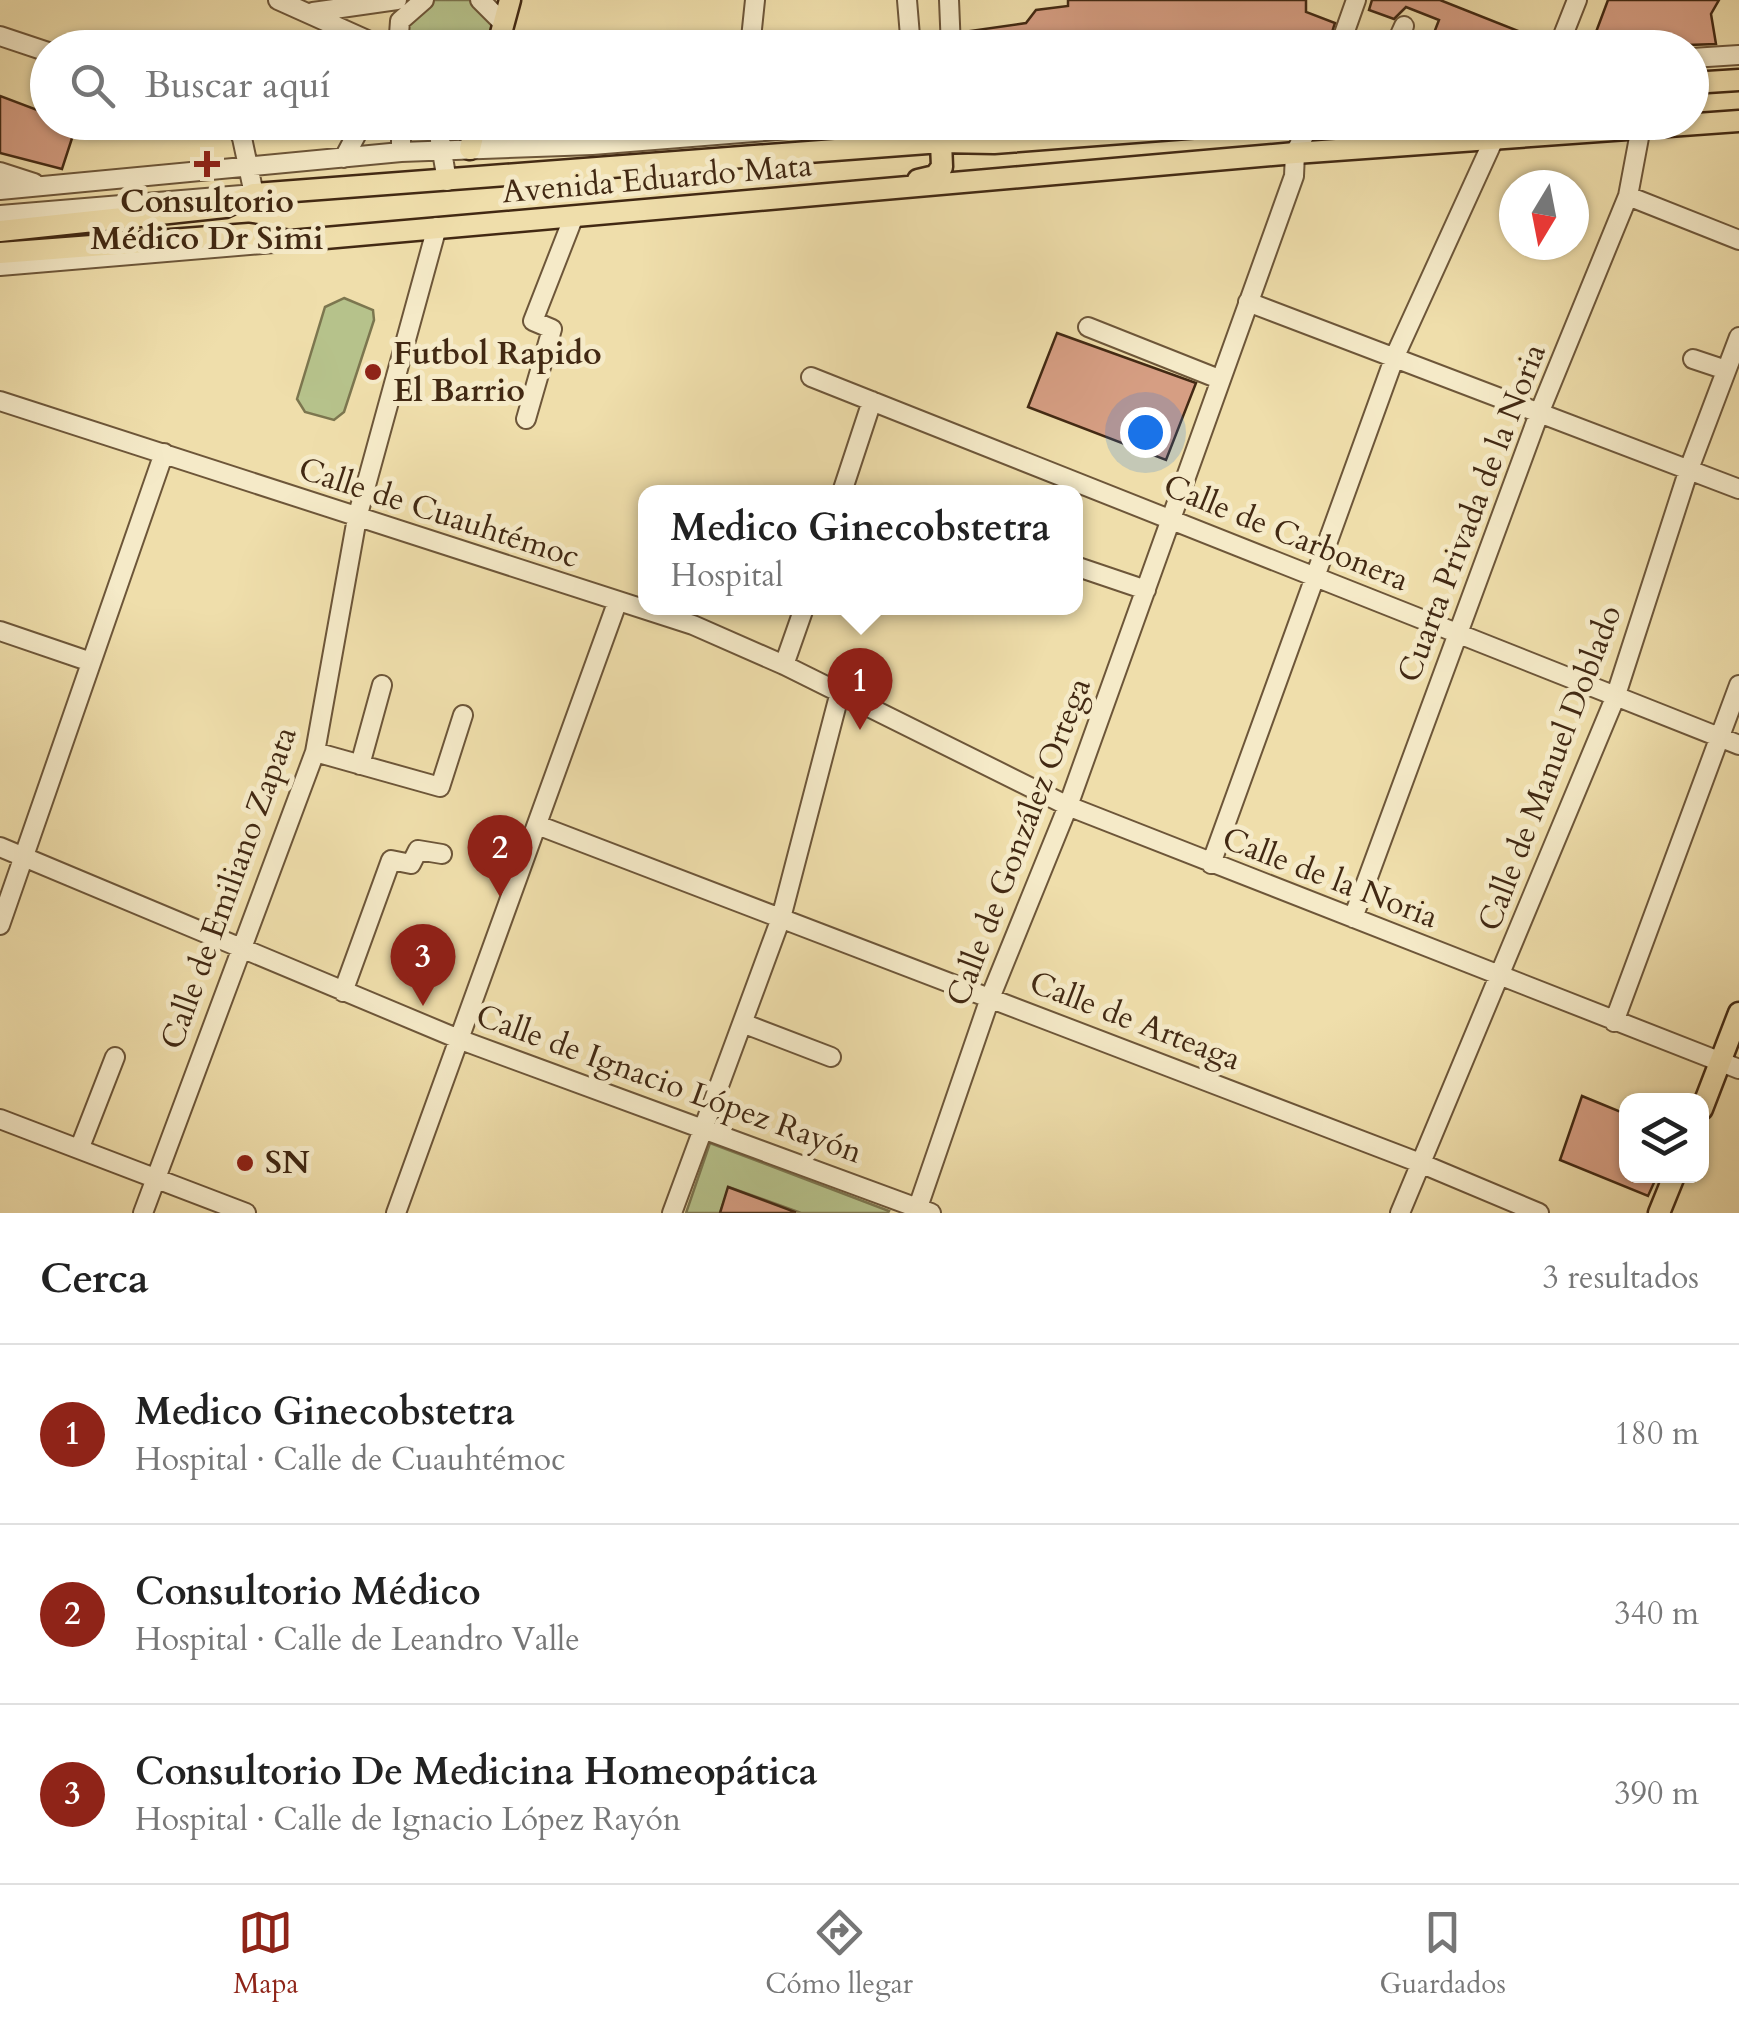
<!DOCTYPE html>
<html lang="es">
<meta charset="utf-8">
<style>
:root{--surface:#fff;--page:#f2f2f2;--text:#222;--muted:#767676;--line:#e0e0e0;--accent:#8f2418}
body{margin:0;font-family:Cardo,serif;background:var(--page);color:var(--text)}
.controls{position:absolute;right:30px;bottom:30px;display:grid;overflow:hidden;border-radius:20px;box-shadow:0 2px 8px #0004}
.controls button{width:90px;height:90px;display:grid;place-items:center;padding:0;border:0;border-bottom:2px solid var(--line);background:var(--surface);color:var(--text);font:50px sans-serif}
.compass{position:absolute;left:1499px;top:170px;width:90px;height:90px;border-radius:50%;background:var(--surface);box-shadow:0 2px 8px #0004;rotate:190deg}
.you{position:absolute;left:1145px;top:432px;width:35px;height:35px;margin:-25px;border:8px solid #fff;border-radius:50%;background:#1a73e8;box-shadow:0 0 0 15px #1a73e833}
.badge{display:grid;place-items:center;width:65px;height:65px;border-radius:50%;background:var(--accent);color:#fff;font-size:32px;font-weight:700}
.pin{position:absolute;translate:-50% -82px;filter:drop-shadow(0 2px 5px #0008)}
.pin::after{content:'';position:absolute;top:52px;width:35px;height:30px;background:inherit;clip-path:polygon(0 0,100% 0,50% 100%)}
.popup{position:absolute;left:638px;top:485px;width:445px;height:130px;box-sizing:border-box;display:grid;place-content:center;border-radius:20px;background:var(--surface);filter:drop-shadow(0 2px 8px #0005);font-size:32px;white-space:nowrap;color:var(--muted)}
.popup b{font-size:38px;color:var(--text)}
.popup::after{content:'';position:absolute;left:50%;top:100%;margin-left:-20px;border:20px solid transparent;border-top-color:var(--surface)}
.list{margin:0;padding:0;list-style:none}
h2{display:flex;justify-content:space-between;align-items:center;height:130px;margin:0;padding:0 40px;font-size:42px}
h2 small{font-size:32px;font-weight:400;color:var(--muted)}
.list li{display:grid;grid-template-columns:65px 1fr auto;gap:30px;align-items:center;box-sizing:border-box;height:180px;padding:0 40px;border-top:2px solid var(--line)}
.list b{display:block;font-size:38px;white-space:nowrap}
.list p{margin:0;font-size:32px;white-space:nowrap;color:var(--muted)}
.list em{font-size:32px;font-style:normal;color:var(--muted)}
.icon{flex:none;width:55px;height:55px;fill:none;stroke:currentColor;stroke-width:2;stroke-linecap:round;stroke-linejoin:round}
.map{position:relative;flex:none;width:1739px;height:1213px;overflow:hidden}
.search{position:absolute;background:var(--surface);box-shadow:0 2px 8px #0004;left:30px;right:30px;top:30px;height:110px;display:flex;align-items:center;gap:25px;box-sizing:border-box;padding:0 35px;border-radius:55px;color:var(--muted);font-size:38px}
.sheet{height:670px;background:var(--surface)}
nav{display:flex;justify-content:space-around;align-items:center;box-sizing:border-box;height:140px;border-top:2px solid var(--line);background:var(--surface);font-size:28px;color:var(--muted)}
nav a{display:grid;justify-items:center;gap:5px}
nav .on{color:var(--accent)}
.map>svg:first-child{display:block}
.green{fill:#b6c28b;stroke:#7c764f;stroke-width:2.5}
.building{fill:#d69e83;stroke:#422913;stroke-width:2.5}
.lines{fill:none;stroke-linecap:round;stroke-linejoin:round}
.minor-casing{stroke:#6d5639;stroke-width:22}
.major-casing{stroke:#422913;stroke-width:25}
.minor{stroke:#f5eac8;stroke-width:18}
.major{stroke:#efdeab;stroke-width:20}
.poi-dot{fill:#8f2418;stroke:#f5eac8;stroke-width:4}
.labels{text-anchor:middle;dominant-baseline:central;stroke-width:10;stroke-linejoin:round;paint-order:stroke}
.street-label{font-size:32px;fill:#422913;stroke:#f5eac8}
.poi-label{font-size:32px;font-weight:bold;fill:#422913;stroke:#f5eac8;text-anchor:start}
</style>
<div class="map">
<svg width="1739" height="1213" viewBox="0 0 1739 1213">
<rect width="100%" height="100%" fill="#efdeab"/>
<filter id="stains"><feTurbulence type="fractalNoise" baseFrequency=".002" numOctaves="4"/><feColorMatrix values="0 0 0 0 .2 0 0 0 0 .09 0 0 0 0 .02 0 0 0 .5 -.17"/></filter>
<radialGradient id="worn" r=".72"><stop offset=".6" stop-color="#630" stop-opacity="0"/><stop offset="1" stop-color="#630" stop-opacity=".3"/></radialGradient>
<path class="green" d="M427,0h50l25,25 -7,22 -93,1v-26z
M344,298l29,12 1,10 -30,92 -10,8 -29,-8 -8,-13 28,-92z
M710,1143l179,68 -1,2h-87l-72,-26 -9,26h-34z"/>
<path class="building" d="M1068,0h238v12l29,11 -8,25h-357v-17l56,-8 10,-13 32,-4z
M1372,0h68l96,38 -4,10h-25l-22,-9 -3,9h-26l-24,-10 7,-18 -33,-13 -12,12 -25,-9z
M1608,0h111l-8,14 5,30 -115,4 -5,-16z
M0,96l48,18v8l28,4 -14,43 -62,-16z
M1057,333l139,50 -30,77 -138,-53z
M1582,1096l44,18v62h31l-9,20 -88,-36z
M728,1187l67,25v1h-75z"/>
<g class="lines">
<g class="minor-casing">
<path id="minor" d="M278,0l107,48
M480,0l23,23
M907,0l4,48
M949,0l2,48
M313,12l84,-12
M0,36l48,16
M398,48l2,-27 24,-21
M750,48l5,-48
M1339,48l17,-48
M1394,48l10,-22
M1558,48l19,-48
M1692,58l47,-3
M401,122v30
M437,122l10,59
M586,122l6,23
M932,122l50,10 12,11
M344,158l19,-36
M0,172l34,11
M0,190l401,-38 191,-7 285,-23
M1628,196l111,44
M0,215l254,-21 -12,-56 -8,-16
M0,266l274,-23
M1248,302l491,187
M1088,327l131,52
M1693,359l33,11
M811,377l928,368
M0,401l693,224 91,40 284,141 671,263
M526,419l26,-90 -19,-8 41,-105
M842,492l30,-91
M1075,566l71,24
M0,631l91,31
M784,665l20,-57
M315,752l125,35 23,-72
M360,765l22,-80
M540,826l880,337 119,50
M0,847l461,193 470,173
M1211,864l184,-508 99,-217 16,-17
M1353,918l187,-507 88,-215 13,-69
M0,925l164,-472
M343,992l48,-132 20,4 7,-14 24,4
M1614,1022l125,-337
M745,1024l86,33
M0,1119l246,94
M80,1147l35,-90
M143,1213l172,-461 42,-234 80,-291
M396,1213l221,-610
M672,1213l109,-295 59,-226
M916,1213l74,-215 78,-192 226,-630 1,-23 16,-31
M1400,1213l215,-515 74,-229 50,-132"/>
</g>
<g class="major-casing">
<path id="major" d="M497,48l13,-48
M1692,83l47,-3
M470,149l6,-27
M918,180l17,-4 7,-9 -1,-25
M0,231l225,-24 29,-13 687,-52 53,1 271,-21
M0,253l249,-19 42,7 1004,-88 444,-32
M1702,1109l37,-96
M1659,1213l15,-37"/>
</g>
<use href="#minor" class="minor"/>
<use href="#major" class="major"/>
</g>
<g class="poi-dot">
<path d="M202 149h10v10h10v10h-10v10h-10v-10h-10v-10h10z"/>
<circle cx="373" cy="372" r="10"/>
<circle cx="245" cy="1163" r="10"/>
</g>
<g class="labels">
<g class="street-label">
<text transform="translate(657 179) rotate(-5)">Avenida Eduardo Mata</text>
<text transform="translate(439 513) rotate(18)">Calle de Cuauhtémoc</text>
<text transform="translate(1472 513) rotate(-69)">Cuarta Privada de la Noria</text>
<text transform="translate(1286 533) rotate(22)">Calle de Carbonera</text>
<text transform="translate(1550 768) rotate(-69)">Calle de Manuel Doblado</text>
<text transform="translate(1019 842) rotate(-69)">Calle de González Ortega</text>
<text transform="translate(1330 878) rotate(21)">Calle de la Noria</text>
<text transform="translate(229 888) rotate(-70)">Calle de Emiliano Zapata</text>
<text transform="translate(1135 1021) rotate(21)">Calle de Arteaga</text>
<text transform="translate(669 1084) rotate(20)">Calle de Ignacio López Rayón</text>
</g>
<g class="poi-label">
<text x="207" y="202" text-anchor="middle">Consultorio<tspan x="207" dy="37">Médico Dr Simi</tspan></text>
<text x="393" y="354">Futbol Rapido<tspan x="393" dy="37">El Barrio</tspan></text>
<text x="265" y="1163">SN</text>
</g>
</g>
<rect width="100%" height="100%" filter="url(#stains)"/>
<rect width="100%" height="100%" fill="url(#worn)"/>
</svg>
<div class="controls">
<button><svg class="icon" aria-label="layers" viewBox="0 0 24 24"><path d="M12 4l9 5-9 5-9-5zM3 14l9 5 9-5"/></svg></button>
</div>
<svg class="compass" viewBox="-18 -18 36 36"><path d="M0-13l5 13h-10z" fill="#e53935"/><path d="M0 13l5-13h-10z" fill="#767676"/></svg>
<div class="you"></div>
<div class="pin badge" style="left:860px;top:730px">1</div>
<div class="popup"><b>Medico Ginecobstetra</b>Hospital</div>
<div class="pin badge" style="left:500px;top:897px">2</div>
<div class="pin badge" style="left:423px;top:1006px">3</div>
<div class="search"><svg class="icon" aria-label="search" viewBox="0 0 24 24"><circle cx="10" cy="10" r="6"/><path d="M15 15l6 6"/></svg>Buscar aquí</div>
</div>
<section class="sheet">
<h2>Cerca<small>3 resultados</small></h2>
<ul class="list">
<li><span class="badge">1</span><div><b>Medico Ginecobstetra</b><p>Hospital · Calle de Cuauhtémoc</p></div><em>180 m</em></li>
<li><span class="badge">2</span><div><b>Consultorio Médico</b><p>Hospital · Calle de Leandro Valle</p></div><em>340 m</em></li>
<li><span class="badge">3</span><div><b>Consultorio De Medicina Homeopática</b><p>Hospital · Calle de Ignacio López Rayón</p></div><em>390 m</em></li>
</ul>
</section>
<nav>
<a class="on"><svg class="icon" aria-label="map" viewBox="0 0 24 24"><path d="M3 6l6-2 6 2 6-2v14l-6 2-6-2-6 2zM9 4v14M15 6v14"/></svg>Mapa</a>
<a><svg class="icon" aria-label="directions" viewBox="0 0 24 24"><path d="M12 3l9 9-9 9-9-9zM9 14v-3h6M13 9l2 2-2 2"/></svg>Cómo llegar</a>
<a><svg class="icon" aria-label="saved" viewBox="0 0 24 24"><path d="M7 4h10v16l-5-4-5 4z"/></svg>Guardados</a>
</nav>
